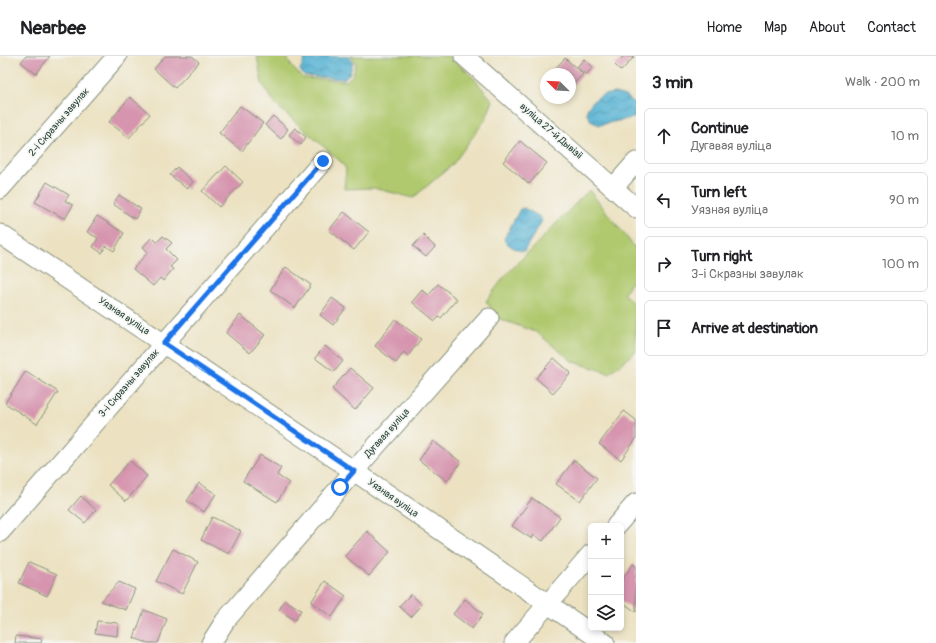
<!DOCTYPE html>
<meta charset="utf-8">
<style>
:root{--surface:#fff;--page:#f2f2f2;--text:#202124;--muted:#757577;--line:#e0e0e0}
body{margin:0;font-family:Pangolin,sans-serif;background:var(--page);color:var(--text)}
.controls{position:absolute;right:12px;bottom:12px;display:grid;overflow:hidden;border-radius:6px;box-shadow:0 2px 6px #0003}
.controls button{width:36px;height:36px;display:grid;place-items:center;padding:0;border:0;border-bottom:1px solid var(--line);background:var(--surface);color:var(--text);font:20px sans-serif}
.compass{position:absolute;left:540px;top:12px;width:36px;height:36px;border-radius:50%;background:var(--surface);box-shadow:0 2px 6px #0003;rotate:294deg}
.stop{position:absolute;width:12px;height:12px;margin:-9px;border:3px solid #1a73e8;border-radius:50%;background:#fff}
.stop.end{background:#1a73e8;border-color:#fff;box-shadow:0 1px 4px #0008}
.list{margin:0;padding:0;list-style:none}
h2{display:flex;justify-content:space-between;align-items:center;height:52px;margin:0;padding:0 16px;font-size:17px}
h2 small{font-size:13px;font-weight:400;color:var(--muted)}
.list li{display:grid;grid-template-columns:26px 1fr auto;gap:12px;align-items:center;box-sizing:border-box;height:56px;margin:0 8px 8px;padding:0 8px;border:1px solid var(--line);border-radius:6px}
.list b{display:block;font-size:15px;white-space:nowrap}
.list p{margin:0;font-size:13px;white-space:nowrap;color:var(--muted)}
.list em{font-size:13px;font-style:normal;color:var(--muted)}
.icon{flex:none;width:22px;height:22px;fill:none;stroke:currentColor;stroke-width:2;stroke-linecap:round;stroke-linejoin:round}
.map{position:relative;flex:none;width:636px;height:587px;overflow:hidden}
header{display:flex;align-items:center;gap:24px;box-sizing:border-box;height:56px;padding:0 20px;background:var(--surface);border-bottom:1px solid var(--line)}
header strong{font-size:19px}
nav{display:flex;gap:22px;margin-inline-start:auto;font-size:14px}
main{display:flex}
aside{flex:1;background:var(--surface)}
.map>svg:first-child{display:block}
.grass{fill:#b0c96e;stroke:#688351}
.water{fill:url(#water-waves);stroke:#3a7884}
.building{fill:#d694ae}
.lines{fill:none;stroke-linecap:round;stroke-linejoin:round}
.street-casing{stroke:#86907b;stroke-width:21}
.street{stroke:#fff;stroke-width:19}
.route{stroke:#1a73e8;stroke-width:5}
.labels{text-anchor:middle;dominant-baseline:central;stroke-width:3.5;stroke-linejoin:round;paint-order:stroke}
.street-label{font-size:10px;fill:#1f3d34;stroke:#f6f6f2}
</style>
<header>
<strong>Nearbee</strong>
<nav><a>Home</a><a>Map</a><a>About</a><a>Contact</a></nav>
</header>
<main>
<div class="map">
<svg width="636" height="587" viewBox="0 0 636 587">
<defs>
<pattern id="water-waves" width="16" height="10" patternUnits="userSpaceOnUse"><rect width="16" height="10" fill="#56b3d4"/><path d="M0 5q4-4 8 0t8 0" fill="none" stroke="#4793ad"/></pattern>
</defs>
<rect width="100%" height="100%" fill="#f6f6f2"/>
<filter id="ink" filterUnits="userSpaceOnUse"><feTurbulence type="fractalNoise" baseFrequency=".025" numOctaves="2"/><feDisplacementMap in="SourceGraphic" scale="8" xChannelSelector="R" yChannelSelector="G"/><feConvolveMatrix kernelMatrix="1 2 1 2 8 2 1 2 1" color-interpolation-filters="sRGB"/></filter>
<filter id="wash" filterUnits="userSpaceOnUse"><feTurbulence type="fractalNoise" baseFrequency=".012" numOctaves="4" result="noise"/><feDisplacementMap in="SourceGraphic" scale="16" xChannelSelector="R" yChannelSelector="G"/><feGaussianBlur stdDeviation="0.9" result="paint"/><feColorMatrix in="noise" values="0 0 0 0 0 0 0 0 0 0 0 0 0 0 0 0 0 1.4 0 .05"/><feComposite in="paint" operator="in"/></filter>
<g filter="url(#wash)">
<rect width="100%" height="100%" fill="#ece2c2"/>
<path class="grass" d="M257,0h29l6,11 11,11 43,3 7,-6 3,-12 -5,-7h97l22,18 23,27 -8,19 -32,44 -40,34 -39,-10 -30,1 2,-20 -5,-7 -66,-58 -13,-21z
M589,134l47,59v25l-12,20 12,12v45l-27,22 -37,-12 -36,-29 -39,-14 -11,-17 19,-25z"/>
<path class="water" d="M306,0l43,1 4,5 -3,11 -5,6 -41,-3 -4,-6z
M615,37l10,3 11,8v13l-36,8 -8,-3 -5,-7v-6l6,-8 10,-6z
M524,152l16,9 2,4 -18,30c-6,0 -18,-6 -20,-12l16,-30z"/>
<g id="blocks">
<path class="building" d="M26,0h24l-14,18 -15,-12z
M165,0h27l7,6 -24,26 -21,-19z
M624,0l10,1 -13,14 -6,-6z
M565,2l18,16 -13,14v-14h-20z
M584,3l9,8 -7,8 -9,-8z
M130,41l20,17 -21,24 -20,-16z
M240,50l23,17 -21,28 -23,-18z
M273,60l15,13 -7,10 -16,-14z
M295,72l11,9 -5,8 -12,-10z
M520,85l27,22 -18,21 -26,-22z
M226,110l17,16 -24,25 -17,-16z
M177,111l16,15 -6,7 -17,-14z
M47,126l22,13 -4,6 8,4 -8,14 -30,-17z
M119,139l22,14 -6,10 -22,-15z
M344,156l25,20 -15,18 -25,-20z
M97,160l27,17 -10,18 -8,-5 -4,7 -9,-6 5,-9 -11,-6z
M423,179l12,12 -9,10 -13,-11z
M163,180l9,7 -6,6 11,11 -7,7 3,2 -10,12 -3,-3 -7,8 -20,-17 15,-17 -5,-5 9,-10 5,5z
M286,211l25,18 -16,23 -25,-18z
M438,228l19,15 -16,19 -2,-1 -4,4 -23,-19 10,-12 7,5z
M332,242l14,10 -13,17 -13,-10z
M240,259l25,20 -15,18 -24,-20z
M395,263l26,20 -13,17 -4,-4 -8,11 -21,-17z
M325,290l18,15 -9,11 -19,-14z
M554,302l17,15 -18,20 -17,-15z
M350,312l24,20 -19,22 -23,-21z
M26,315l32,21 -21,32 -32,-21z
M624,355l12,9v19l-15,21 -22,-16z
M433,385l28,21 -14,19 -28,-21z
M260,399l21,13 -4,7 12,8 -12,19 -34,-21z
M574,404l23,18 -17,23 -24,-17z
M130,405l17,15 -21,25 -18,-16z
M199,427l17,11 -12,18 -17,-11z
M81,440l15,14 -11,13 -16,-13z
M532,442l28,19 -17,24 -9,-6 -2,4 -20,-13z
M212,461l29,14 -12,23 -28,-14z
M367,475l23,21 -21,24 -24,-20z
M173,493l25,13 -16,32 -26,-13z
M29,506l28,12 -10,22 -28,-13z
M633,508l3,2v46l-15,-11v-20z
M325,525l21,15 -14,21 -21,-15z
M119,526l16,7 -9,21 -25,-9z
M411,538l11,11 -11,12 -12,-11z
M465,543l18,15 -11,15 -19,-15z
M285,544l16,10 -6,10 -16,-10z
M144,554l23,9 -9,24h-10l-14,-5z
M97,565l21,2 -1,13 -22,-3z
M16,580l26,3 -1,4h-26z"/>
</g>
</g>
<g filter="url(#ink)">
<use href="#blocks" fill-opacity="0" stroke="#86907b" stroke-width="1"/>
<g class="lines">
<g class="street-casing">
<path id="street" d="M464,0l172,152
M614,131l22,-25
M0,133l117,-133
M0,178l354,237 251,172
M616,470l20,-23
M0,476l323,-371
M211,587l14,-22 129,-150 135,-153
M514,587l77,-89"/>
</g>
<use href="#street" class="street"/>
</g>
</g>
<g class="lines" filter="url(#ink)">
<path class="route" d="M323,105l-159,182 190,128 -14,16"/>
</g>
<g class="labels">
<g class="street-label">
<text transform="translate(59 66) rotate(-49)">2-і Скразны завулак</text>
<text transform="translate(551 75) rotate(41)">вуліца 27-й Дывізіі</text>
<text transform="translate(124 260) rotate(34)">Уязная вуліца</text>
<text transform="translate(129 327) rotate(-49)">3-і Скразны завулак</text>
<text transform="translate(387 377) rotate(-48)">Дугавая вуліца</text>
<text transform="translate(393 442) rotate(35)">Уязная вуліца</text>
</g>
</g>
</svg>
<div class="controls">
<button>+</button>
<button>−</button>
<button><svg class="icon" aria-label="layers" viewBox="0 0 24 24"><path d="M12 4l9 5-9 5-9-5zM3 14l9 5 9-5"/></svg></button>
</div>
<svg class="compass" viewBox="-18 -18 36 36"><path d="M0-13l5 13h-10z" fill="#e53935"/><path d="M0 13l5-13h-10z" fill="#757577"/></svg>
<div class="stop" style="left:340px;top:431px"></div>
<div class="stop end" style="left:323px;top:105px"></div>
</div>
<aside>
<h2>3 min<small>Walk · 200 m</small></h2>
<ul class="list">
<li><svg class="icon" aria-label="ahead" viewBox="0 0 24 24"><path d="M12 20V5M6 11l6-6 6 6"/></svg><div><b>Continue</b><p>Дугавая вуліца</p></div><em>10 m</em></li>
<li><svg class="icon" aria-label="left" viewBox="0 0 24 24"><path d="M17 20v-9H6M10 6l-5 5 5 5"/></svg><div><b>Turn left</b><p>Уязная вуліца</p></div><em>90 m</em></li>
<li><svg class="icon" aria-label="right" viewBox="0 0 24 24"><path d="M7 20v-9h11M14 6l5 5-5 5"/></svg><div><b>Turn right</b><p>3-і Скразны завулак</p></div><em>100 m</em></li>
<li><svg class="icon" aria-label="arrive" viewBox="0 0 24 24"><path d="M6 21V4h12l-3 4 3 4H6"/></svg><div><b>Arrive at destination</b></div></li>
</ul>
</aside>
</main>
